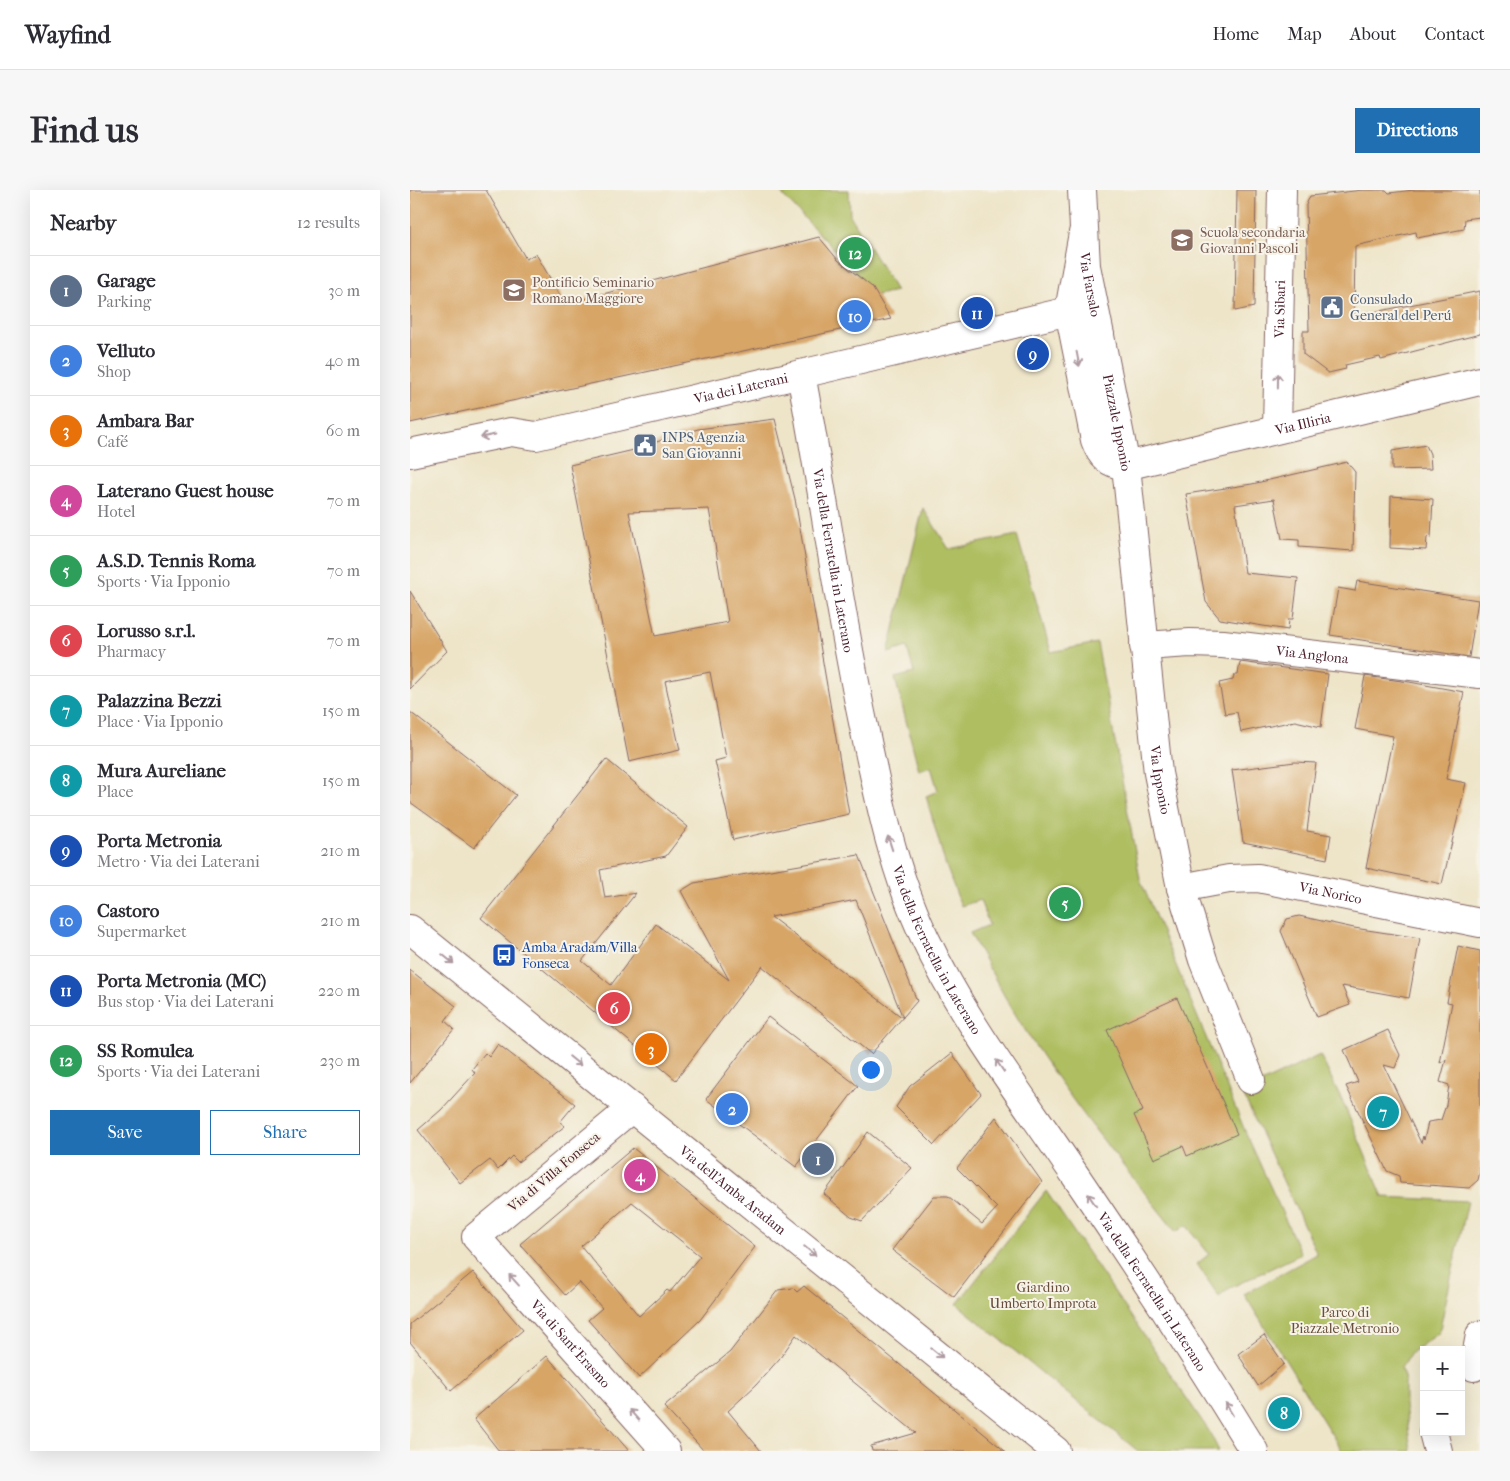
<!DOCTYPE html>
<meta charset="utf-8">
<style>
:root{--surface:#fff;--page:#f7f7f7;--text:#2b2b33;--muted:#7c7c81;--line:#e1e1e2;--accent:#1f6fb2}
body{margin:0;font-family:"IM FELL French Canon",serif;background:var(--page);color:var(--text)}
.controls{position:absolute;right:15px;bottom:15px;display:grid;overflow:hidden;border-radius:0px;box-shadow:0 5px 20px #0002}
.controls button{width:45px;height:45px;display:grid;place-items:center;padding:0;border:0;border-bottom:1px solid var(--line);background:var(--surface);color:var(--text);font:25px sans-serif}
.you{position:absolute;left:460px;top:879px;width:18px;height:18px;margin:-12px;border:4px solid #fff;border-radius:50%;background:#1a73e8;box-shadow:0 0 0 8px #1a73e833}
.badge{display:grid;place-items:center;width:32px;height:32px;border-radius:50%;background:var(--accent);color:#fff;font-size:16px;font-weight:700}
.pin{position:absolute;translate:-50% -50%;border:2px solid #fff;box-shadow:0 1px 5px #0006}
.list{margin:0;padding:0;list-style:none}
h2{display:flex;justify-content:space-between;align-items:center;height:65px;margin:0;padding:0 20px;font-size:21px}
h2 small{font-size:16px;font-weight:400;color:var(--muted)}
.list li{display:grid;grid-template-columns:32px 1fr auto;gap:15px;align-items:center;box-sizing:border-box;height:70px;padding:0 20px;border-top:1px solid var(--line)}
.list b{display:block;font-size:19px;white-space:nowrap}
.list p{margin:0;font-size:16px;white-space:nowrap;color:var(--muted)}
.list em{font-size:16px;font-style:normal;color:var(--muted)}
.actions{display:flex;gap:10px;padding:15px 20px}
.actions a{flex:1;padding:11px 0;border:1px solid var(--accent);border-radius:0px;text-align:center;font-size:18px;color:var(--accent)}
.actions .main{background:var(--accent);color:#fff}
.map{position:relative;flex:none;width:1070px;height:1261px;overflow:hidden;border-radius:0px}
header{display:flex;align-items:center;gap:30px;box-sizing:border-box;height:70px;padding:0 25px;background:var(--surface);border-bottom:1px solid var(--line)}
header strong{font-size:24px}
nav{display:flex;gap:28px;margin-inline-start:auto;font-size:18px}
.intro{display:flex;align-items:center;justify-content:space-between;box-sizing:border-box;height:120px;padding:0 30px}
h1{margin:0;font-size:35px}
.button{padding:12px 22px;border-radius:0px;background:var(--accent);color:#fff;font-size:18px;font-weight:700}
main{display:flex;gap:30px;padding:0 30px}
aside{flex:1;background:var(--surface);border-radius:0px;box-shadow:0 5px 20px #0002}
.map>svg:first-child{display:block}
.green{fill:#aebe61;stroke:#7c6e46}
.building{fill:#d7a566;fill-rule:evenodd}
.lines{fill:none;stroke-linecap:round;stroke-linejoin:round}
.minor-casing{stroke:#836462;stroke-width:30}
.major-casing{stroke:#836462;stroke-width:30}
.minor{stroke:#fff;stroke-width:28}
.major{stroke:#fff;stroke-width:28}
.oneway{stroke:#ae9aa0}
.labels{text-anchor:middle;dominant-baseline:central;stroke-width:4;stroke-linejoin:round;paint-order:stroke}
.education-label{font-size:14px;fill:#785e54;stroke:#f7f3e8;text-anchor:start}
.street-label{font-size:14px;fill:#4a1f2b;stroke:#f7f3e8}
.service-label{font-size:14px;fill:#4e5e75;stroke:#f7f3e8;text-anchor:start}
.transit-label{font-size:14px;fill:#164399;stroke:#f7f3e8;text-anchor:start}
.park-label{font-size:14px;fill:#684f3b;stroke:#f7f3e8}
</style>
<header>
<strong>Wayfind</strong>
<nav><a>Home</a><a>Map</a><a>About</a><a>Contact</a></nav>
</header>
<div class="intro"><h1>Find us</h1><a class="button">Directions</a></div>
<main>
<aside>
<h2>Nearby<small>12 results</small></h2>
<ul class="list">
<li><span class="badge" style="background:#5c6f8a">1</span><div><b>Garage</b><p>Parking</p></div><em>30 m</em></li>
<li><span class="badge" style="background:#3f7fe0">2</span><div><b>Velluto</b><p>Shop</p></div><em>40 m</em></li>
<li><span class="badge" style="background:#e8710a">3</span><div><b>Ambara Bar</b><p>Café</p></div><em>60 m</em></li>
<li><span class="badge" style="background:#d1479c">4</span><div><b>Laterano Guest house</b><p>Hotel</p></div><em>70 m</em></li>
<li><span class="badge" style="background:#2e9e5b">5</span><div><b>A.S.D. Tennis Roma</b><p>Sports · Via Ipponio</p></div><em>70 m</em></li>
<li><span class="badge" style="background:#e0444e">6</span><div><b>Lorusso s.r.l.</b><p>Pharmacy</p></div><em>70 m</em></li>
<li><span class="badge" style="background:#0f9aa8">7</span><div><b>Palazzina Bezzi</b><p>Place · Via Ipponio</p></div><em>150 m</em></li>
<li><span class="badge" style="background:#0f9aa8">8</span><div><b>Mura Aureliane</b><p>Place</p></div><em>150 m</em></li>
<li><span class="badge" style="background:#1a4fb4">9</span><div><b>Porta Metronia</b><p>Metro · Via dei Laterani</p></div><em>210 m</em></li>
<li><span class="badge" style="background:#3f7fe0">10</span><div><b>Castoro</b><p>Supermarket</p></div><em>210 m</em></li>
<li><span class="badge" style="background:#1a4fb4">11</span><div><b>Porta Metronia (MC)</b><p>Bus stop · Via dei Laterani</p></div><em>220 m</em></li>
<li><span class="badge" style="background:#2e9e5b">12</span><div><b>SS Romulea</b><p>Sports · Via dei Laterani</p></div><em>230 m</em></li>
</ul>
<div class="actions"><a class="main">Save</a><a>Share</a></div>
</aside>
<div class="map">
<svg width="1070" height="1261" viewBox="0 0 1070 1261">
<rect width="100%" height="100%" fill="#f7f3e8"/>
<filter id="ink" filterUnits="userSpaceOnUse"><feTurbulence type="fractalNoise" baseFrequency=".02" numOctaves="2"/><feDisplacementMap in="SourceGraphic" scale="10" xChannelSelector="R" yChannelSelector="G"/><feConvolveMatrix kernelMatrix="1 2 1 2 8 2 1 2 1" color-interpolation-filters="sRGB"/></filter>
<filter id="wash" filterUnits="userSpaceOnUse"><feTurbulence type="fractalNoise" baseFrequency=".0096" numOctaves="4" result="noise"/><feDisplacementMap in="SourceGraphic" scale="20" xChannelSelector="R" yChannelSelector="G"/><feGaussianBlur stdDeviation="1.12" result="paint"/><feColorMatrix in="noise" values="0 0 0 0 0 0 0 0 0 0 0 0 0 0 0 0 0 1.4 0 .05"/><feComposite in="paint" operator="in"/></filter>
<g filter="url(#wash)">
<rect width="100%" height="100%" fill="#eee5c9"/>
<path class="green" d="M368,0h71l1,25 46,76 -19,4z
M513,318l26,41 68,-14 34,117 46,-9 43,236 105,252 56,123 -71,34 -11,9 -22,-33 12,-10 -23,-29 -10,7c-60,-75 -123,-152 -171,-235 -12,-21 -23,-43 -35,-64l19,-8 -9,-25 -19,6 -16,-43 -19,-67 12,-5 -7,-24 -12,4 -24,-93 19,-5 -7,-26 -19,6z
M910,865l22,45 41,97 85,4 -29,132 -27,19 -11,16 4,12v25l6,46h-69l-98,-157 73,-40 -75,-162z
M636,1001l163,240 10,20h-81l-181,-147z"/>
<g id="blocks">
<path class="building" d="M0,0h76l40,69 10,-5 29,50 254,-67 19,23 34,27 19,32 -481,104z
M827,0h19l-2,117 -19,4z
M953,0h23l3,3 25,-3h66v27l-15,2 -1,10 -47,9 -1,-6 -61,14 -1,70 126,-25v43l-99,26 -1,-3 -35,8 1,4 -18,4 -25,-19v-23h6l-3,-126 4,-9z
M365,229l20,80 54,315 -116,26 -18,-79 11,-3 -16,-86 -45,9 15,69 -51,12 -59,-297 81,-19 -1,-2 48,-15zM299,319l19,113 -73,14 -26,-124z
M1016,255l4,9 1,15 -39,1v-19z
M937,272l8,10 -2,79 -54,-4v-7l-17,-1 -8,-40 -39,6 10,68 53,5 -5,41h-4l-1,11 -68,-11 -14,-17 -20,-108 66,-10z
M981,306l42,3 -2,39 -4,-1 -1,13 -36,-2z
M947,391l121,19 -9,57 -139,-22 8,-47 17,3z
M0,401l37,60 -37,38z
M830,472l88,12 -7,53 -26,-6 -54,11 -4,-20 -12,2 -6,-31 14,-3 1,-5h4z
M955,486l44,6 55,10 -18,87 20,4 -24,101 -76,-16 27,-132 -38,-7z
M0,522l106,83 -42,53 -64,-46z
M196,569l82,68 -22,29 -66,14 5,28 31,-5 -54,68 29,24 45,-61 73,56 -48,-89 13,-8 165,-28 58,146 -46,53 -109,-88 -86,114 -195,-162zM446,710l47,118 -132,-101z
M885,572l21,1 -9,68 24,4 -4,24 -84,-17 -11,-72z
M889,726l55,12 66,10 -11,60 -67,-12 8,19 -33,12 -36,-86 6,-12z
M1048,756l22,5v220l-2,9 -9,8 -69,-5 -1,-7 -12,-5 -41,-85 12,-4 -14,-32 44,-20 12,25 -5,13 -11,-3 37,78 2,-7 1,4 4,-18 13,-2 5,-15 3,-20 -9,-3 6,-22 -6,3 12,-60 -5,-1z
M0,780l46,36 -11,15 9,8 -44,54z
M767,808l60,136 -50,22 -4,-10 -29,13 -20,-44 9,-4 -36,-81z
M358,827l90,69 -62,81 -90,-68z
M88,854l77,60 -15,18 5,4 -47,36 -6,-6 -14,14 -8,-10 -30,23 -42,-53 23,-20 34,-37 -3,-4 13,-16 4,4z
M542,863l29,41 -47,51 -38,-38 14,-21z
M586,927l46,65 -88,115 -62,-47 42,-54h14l34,28 15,-16 -40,-40z
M458,942l44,36 -50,53 -11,-4 -27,-23z
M223,958l122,99 -55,73 -61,58 -51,-58 14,-12 -23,-26 -14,13 -45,-51zM222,1012l68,54 -30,36 -3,-2 -28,26 -58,-70z
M63,1082l50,58 -72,61 -41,-49v-18z
M394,1096l201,165h-133l-1,-5 45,-13 -120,-98 -16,23 -24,27 -28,26 33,40h-57l-40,-44 66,-55 48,-62 15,-2 4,4z
M854,1145l20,29 -26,22 -20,-32z
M137,1166l82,95h-130l-25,-32z"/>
</g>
</g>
<g filter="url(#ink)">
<use href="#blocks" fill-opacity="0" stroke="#836462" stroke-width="1"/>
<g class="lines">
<g class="minor-casing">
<g id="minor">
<path id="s1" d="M672,0l4,76 14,69"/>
<path id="s2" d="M673,43l-14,78 26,129c6,17 14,24 31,26l354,-85"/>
<path id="s3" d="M391,184l268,-63c16,3 23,11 31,25l26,130 32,307 23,115 22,72 48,120"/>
<path id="s4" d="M867,239l5,-239"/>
<path id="s5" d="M734,456l46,-3 33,1 257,30"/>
<path id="s6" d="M771,698l48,-9 29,-1 222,45"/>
<path id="s7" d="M222,918l-156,129 190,214"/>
</g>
</g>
<g class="major-casing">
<g id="major">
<path id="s8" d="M0,263l101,-21 25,4 265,-62c22,117 38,236 63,353 15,72 29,144 61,211 40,85 98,160 150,237 62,91 122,183 179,276"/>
<path id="s9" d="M0,739l646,522"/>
<path d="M1064,1177l6,-32"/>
<path d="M1023,1242l5,19"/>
</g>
</g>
<use href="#minor" class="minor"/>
<use href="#major" class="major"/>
</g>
<defs><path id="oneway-shaft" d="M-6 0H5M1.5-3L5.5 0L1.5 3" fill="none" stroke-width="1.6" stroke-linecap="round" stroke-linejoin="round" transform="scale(1.25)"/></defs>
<g class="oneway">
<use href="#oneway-shaft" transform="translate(668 169) rotate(79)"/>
<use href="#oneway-shaft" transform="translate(868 191) rotate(-89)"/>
<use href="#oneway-shaft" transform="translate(78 246) rotate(168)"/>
<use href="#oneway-shaft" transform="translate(480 653) rotate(-108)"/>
<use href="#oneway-shaft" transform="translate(38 769) rotate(39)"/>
<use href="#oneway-shaft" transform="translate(165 871) rotate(39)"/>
<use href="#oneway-shaft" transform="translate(590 876) rotate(-124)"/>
<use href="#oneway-shaft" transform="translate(682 1010) rotate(-124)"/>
<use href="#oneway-shaft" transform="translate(400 1061) rotate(39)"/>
<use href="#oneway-shaft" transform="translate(104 1090) rotate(-132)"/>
<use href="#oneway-shaft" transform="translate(527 1163) rotate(39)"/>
<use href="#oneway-shaft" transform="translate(819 1219) rotate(-121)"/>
<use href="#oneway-shaft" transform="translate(224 1225) rotate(-132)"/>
</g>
</g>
<defs>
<g id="school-square" transform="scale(1.25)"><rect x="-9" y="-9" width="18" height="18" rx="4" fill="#8d6e63" stroke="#f7f3e8"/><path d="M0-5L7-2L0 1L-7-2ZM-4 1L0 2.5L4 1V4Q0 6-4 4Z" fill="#fff"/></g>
<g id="university-square" transform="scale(1.25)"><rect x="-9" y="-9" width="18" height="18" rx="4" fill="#8d6e63" stroke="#f7f3e8"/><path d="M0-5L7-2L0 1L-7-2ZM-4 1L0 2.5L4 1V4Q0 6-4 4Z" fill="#fff"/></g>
<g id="civic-square" transform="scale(1.25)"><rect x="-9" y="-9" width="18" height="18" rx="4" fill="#5c6f8a" stroke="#f7f3e8"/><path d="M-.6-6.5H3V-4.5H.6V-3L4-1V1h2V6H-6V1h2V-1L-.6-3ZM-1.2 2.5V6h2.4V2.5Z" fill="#fff"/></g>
<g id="bus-square" transform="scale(1.25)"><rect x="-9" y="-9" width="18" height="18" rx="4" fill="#1a4fb4" stroke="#f7f3e8"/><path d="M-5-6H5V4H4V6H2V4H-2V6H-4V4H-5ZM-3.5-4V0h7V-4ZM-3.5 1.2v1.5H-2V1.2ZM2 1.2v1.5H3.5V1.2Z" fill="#fff"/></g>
</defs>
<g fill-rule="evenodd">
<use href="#school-square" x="772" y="50"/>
<use href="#university-square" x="104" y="100"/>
<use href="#civic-square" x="922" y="117"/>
<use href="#civic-square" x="235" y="255"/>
<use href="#bus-square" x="94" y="765"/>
</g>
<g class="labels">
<g class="education-label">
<text x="790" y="42">Scuola secondaria<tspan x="790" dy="16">Giovanni Pascoli</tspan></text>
<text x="122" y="92">Pontificio Seminario<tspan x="122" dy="16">Romano Maggiore</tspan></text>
</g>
<g class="street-label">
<text stroke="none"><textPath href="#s1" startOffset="95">Via Farsalo</textPath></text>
<text stroke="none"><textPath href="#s4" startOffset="120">Via Sibari</textPath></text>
<text stroke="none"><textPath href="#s8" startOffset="339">Via dei Laterani</textPath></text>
<text stroke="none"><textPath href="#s3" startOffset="405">Piazzale Ipponio</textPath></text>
<text stroke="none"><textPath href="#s2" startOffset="436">Via Illiria</textPath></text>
<text stroke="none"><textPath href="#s8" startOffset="590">Via della Ferratella in Laterano</textPath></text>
<text stroke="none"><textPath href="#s5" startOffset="169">Via Anglona</textPath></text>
<text stroke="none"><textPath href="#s3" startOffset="765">Via Ipponio</textPath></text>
<text stroke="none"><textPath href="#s6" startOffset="152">Via Norico</textPath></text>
<text stroke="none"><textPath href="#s8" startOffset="995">Via della Ferratella in Laterano</textPath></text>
<text transform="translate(144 982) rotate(-40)">Via di Villa Fonseca</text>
<text stroke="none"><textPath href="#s9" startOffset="415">Via dell'Amba Aradam</textPath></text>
<text stroke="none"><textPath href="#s8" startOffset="1400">Via della Ferratella in Laterano</textPath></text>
<text stroke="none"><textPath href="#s7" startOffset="345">Via di Sant'Erasmo</textPath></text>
</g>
<g class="service-label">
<text x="940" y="109">Consulado<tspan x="940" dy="16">General del Perú</tspan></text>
<text x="252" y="247">INPS Agenzia<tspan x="252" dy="16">San Giovanni</tspan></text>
</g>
<g class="transit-label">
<text x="112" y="757">Amba Aradam/Villa<tspan x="112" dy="16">Fonseca</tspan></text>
</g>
<g class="park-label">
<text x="633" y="1097">Giardino<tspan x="633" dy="16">Umberto Improta</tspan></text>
<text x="935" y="1122">Parco di<tspan x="935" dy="16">Piazzale Metronio</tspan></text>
</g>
</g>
</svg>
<div class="controls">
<button>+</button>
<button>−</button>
</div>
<div class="you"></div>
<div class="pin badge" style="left:408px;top:969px;background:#5c6f8a">1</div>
<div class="pin badge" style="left:322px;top:919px;background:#3f7fe0">2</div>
<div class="pin badge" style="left:241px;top:859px;background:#e8710a">3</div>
<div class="pin badge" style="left:230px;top:985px;background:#d1479c">4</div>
<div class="pin badge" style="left:655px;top:713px;background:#2e9e5b">5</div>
<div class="pin badge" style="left:204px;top:818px;background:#e0444e">6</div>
<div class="pin badge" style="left:973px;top:922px;background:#0f9aa8">7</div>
<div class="pin badge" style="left:874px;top:1223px;background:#0f9aa8">8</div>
<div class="pin badge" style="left:623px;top:164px;background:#1a4fb4">9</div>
<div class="pin badge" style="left:445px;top:126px;background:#3f7fe0">10</div>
<div class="pin badge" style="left:567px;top:123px;background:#1a4fb4">11</div>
<div class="pin badge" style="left:445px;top:63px;background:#2e9e5b">12</div>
</div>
</main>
